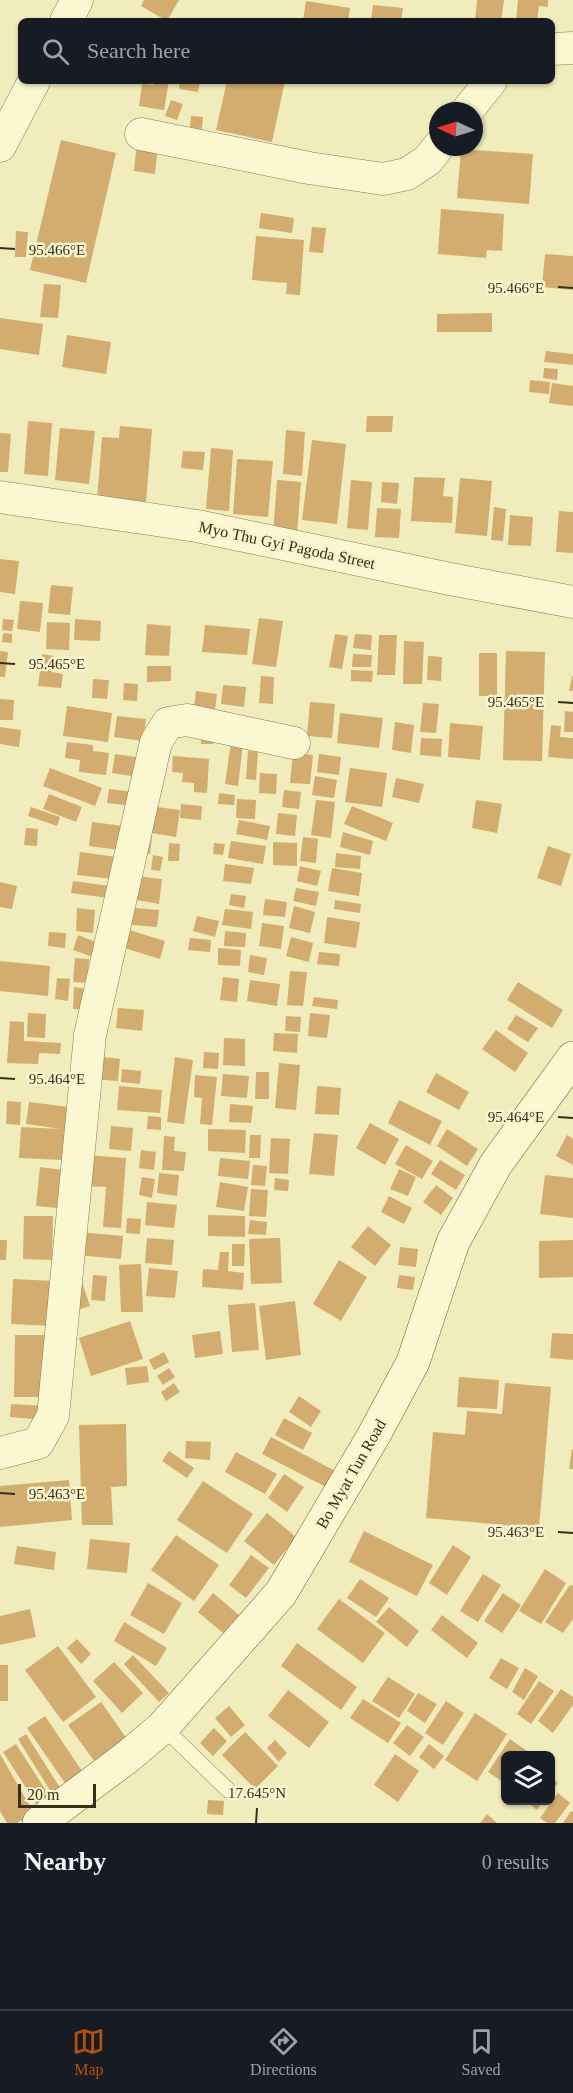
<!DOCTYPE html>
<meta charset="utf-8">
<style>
:root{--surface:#171b24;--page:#242831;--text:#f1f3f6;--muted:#9ea1a6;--line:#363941;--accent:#b45309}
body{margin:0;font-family:"Times New Roman",serif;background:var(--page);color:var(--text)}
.controls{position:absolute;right:18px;bottom:18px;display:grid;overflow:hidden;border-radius:9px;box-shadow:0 2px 4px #0004}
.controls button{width:54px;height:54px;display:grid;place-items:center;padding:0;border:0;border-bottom:2px solid var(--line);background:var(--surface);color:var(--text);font:30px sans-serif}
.compass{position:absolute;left:429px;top:102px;width:54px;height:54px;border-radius:50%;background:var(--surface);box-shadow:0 2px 4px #0004;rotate:274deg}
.scale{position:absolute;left:18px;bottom:15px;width:78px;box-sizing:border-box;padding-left:6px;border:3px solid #382f1b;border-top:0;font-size:16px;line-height:21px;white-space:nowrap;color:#382f1b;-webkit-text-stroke:4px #f8f4cd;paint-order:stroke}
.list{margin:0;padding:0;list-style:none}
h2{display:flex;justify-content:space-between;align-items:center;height:78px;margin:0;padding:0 24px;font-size:26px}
h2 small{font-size:20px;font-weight:400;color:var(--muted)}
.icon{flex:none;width:33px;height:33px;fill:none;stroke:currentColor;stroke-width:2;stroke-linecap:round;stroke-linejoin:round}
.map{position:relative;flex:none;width:573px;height:1823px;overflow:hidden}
.search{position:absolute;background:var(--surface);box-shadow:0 2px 4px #0004;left:18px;right:18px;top:18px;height:66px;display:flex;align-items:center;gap:15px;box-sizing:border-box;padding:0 21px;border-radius:9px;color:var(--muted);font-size:22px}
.sheet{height:186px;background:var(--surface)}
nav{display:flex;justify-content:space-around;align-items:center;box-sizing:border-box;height:84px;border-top:2px solid var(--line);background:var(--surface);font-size:16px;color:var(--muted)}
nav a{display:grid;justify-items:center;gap:3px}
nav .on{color:var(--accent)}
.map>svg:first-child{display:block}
.building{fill:#d2ad6f}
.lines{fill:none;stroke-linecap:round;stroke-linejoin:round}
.lane-casing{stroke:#897c55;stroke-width:16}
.street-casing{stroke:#897c55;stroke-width:33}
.secondary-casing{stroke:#6b5c38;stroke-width:34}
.lane{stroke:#fbf7d0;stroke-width:15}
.street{stroke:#fbf7d0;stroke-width:32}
.secondary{stroke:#fbf7d0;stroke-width:33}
.ticks{fill:none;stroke:#382f1b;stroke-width:2}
.labels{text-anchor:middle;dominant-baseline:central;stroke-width:5;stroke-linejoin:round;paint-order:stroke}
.street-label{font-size:16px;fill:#382f1b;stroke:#f8f4cd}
.ticks-label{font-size:15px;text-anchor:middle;fill:#382f1b;stroke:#f8f4cd;stroke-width:5;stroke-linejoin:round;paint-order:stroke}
</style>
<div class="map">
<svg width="573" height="1823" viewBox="0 0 573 1823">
<rect width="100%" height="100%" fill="#f1ecbc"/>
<path class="building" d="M144,0h35l-12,21 -26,-15z
M477,0h27l-3,21h-26z
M518,0h30v7l-9,-1 -2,15h-21z
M306,1l44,7 -2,13h-45z
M373,5l30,3 -2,13h-30z
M154,81h15l-5,29 -25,-4 3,-22 12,1z
M180,81h20l-2,11 -19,-3z
M227,81h58l-13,61 -56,-12z
M171,100l12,4 -6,16 -12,-4z
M191,116l12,1 -2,22 -12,-2z
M61,140l55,13 -30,130 -56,-13z
M137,142l21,3 -3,29 -21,-3z
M461,149l72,5 -4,50 -72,-6z
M441,209l63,5 -2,37 -15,-1 -1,8 -48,-4z
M261,213l33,5 -2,15 -33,-5z
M312,227l14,1 -3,25 -14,-1z
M16,231l12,1 -2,25h-11z
M256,236l48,4 -4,55 -14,-1 1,-11 -35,-3z
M545,254l28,2v34l-31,-3z
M44,284l17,1 -3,33 -18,-1z
M492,313v19h-55v-18z
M0,318l43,6 -4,31 -39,-6z
M67,335l44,7 -5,32 -44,-7z
M546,351l27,3v11l-29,-3z
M544,368l14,1 -1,11 -14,-2z
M530,380l20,2 -1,12 -20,-2z
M552,383l21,3v20l-24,-3z
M367,416h26l-1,16h-26z
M28,421l24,2 -4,53 -24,-2z
M120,426l32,3 -6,73 -49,-3 5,-62 17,1z
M60,428l35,3 -6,53 -34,-4z
M286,430l19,2 -3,44 -19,-2z
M0,433l11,1 -3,38h-8z
M312,440l34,4 -9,80 -35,-4z
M211,448l22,2 -4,61 -23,-2z
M183,451l22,1 -2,18 -22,-2z
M237,459l36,2 -5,56 -35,-3z
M414,477l31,1 -2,18 10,1 -1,26 -41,-2z
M460,478l32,3 -5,55 -32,-3z
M277,480l24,2 -4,53 -24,-2z
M351,480l21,2 -4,48 -21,-2z
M382,482l17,1 -2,21 -16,-2z
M494,507l12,2 -3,32 -12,-1z
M377,508l24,1 -2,29 -24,-1z
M559,511l14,1v41l-17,-1z
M510,515l23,2 -2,29 -23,-1z
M0,559l19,2 -4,33 -15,-2z
M51,585l22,2 -3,28 -22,-2z
M20,601l23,2 -3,29 -23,-3z
M259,618l24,3 -7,46 -24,-3z
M3,619l11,1 -2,11 -10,-1z
M75,619l26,2 -1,20 -26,-1z
M47,622l23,1 -1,27 -23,-1z
M147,624l24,2 -2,30 -24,-1z
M205,625l45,4 -3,26 -45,-3z
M3,633l9,1v9l-10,-1z
M335,634l13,2 -6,33 -13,-2z
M355,634l17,1 -1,15 -18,-2z
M379,635h18l-2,40h-18z
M404,641l20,1 -2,42h-19z
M0,651l8,1 -3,25h-5z
M506,651l39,1 -3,109 -39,-1z
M479,653h18v43h-18z
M42,654l12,2 -2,16 11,2 -2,14 -23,-2z
M353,654l19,1 -1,12h-19z
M428,656l14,1 -1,24 -14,-1z
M147,666h24v15l-24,1z
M351,670l22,1 -1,11 -21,-1z
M261,676l13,1 -1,27 -14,-1z
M572,676h1v15h-4z
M93,679l16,1 -2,19 -15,-1z
M124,683l14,1 -1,17 -14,-1z
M223,685l23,2 -2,20 -23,-3z
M196,691l21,3 -2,16 -21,-2z
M0,699l14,1 -1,20h-13z
M310,702l25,2 -3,34 -25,-2z
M423,703l16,1 -3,29 -16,-1z
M67,706l45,7 -4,29 -45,-6z
M565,711l8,1v20h-9z
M340,713l43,5 -4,30 -42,-5z
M117,716l29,3 -3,22 -29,-4z
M395,722l19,3 -3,28 -19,-3z
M450,723l33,3 -3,34 -32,-3z
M551,725l10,1 -1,11 13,1v21l-25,-2z
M0,727l21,3 -2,17 -19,-3z
M201,729h12v15h-12z
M421,738l21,1 -1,18 -21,-2z
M67,742l26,3v6l16,2 -3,22 -27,-3 1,-12 -15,-2z
M231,742l12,2 -5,42 -13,-2z
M248,751l10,1 -2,28 -10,-1z
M293,753l20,2 -3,29 -20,-1z
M115,754l27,4 -3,19 -27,-4z
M319,754l22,3 -2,18 -22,-3z
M173,756l36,3 -2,34 -13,-1v-9l-12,-1 1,-9 -11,-1z
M50,768l52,20 -7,18 -52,-20z
M350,768l37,5 -5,34 -37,-5z
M260,773l17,1 -1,20 -17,-1z
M315,776l22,4 -3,18 -22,-3z
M396,778l28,6 -5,19 -27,-6z
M109,789l25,3 -1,14 -26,-3z
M284,790l17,2 -2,17 -17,-2z
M219,793l16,2 -1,10 -16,-1z
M49,794l33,13 -6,15 -33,-13z
M237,799l19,1 -1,19 -19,-1z
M316,800l19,2 -4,36 -20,-3z
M476,800l26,4 -5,29 -25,-5z
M181,804l21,2 -1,14 -21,-2z
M149,806l31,4 -4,27 -31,-5z
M352,806l41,17 -7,18 -42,-17z
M31,807l29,10 -3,9 -29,-10z
M278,813l19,2 -2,21 -19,-2z
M239,820l31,6 -3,14 -31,-6z
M92,822l31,4 -3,24 -31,-4z
M26,828l12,1 -1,17 -13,-1z
M343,832l30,9 -3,14 -30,-8z
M141,836l11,1 -2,17 -11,-2z
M303,837l15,2 -2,24 -16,-2z
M231,841l35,5 -3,18 -35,-6z
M273,842l24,1v23l-24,-1z
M169,843l11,1 -1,17h-11z
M214,843l11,1 -2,11 -10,-1z
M548,846l23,8 -10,32 -24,-8z
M80,852l37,5 -3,22 -37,-4z
M336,853l25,3 -1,13 -25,-2z
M153,855l10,2 -3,14 -9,-1z
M225,864l29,4 -3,16 -28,-3z
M300,866l21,5 -4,15 -20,-5z
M332,868l30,5 -3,23 -31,-5z
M128,875l34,4 -3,25 -34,-6z
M73,881l37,5 -2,12 -37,-5z
M0,882l17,4 -5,23 -12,-2z
M296,888l23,4 -3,14 -23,-5z
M231,894l15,2 -2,12 -15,-3z
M265,899l22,3 -2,15 -22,-2z
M335,900l26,4 -1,9 -26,-4z
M294,906l21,6 -5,21 -21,-5z
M124,907l35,3 -2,17 -35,-3z
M77,908l18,2 -2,23 -17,-2z
M225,909l28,3 -2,17 -29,-4z
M197,916l22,5 -4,16 -22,-6z
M327,917l33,5 -4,26 -32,-5z
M262,923l22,3 -3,23 -22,-3z
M126,929l39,12 -5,18 -39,-12z
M225,931l21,2 -1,14 -21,-1z
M49,932l17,1 -1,15 -17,-2z
M78,935l20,8 -5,14 -20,-7z
M291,937l22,6 -4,19 -23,-6z
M190,938l21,2 -1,12 -22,-2z
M218,948l23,2 -1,16 -22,-1z
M319,952l21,2 -1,12 -22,-2z
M250,955l17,3 -3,17 -16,-3z
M75,958l14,1 -2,24 -14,-1z
M0,961l50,5 -2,30 -48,-5z
M290,971l17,1 -4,34 -16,-1z
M223,977l16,2 -2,23 -17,-2z
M57,978l13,1 -2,22 -13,-2z
M250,980l30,4 -3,22 -30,-5z
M518,982l45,28 -11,18 -45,-28z
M74,987l12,2 -1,21 -12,-1z
M314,997l24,3 -1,9 -25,-3z
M118,1008l26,2 -2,21 -26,-3z
M28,1013l18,1 -1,24 -18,-1z
M310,1013l20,2 -3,23 -19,-2z
M516,1015l22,13 -10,14 -21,-13z
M286,1016l15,1 -1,15 -15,-1z
M10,1021l14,1v19l37,2 -1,11 -21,-1 -1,11 -31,-1z
M496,1030l32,23 -13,19 -33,-23z
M274,1033l24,1 -1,19 -24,-2z
M224,1038l21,1v27l-22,-1z
M204,1052l15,1 -1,16 -15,-1z
M94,1056l26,3 -2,22 -26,-2z
M175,1057l18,3 -9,64 -17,-2z
M279,1063l21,2 -4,45 -21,-2z
M122,1069l19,2 -1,13 -19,-2z
M256,1072h13v27h-14z
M436,1073l33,19 -10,18 -33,-18z
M223,1074l26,2 -2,22 -26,-2z
M195,1075l22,2 -5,48 -12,-1 2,-26 -8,-1z
M119,1086l43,4 -2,23 -43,-3z
M317,1086l24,2 -2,27 -24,-1z
M399,1100l43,21 -12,24 -42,-22z
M7,1101l14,1 -1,23 -14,-1z
M29,1102l40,5 -2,22h-3l-1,31 -44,-2 2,-31 40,2 -35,-5z
M230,1104l23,2 -2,17 -22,-1z
M148,1116l13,1v13l-14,-1z
M370,1123l29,16 -14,26 -29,-17z
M111,1126l22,2 -2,23 -22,-2z
M208,1129l38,1 -1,23 -37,-2z
M447,1129l31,20 -11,17 -30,-20z
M314,1133l24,2 -4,41 -25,-2z
M250,1135h11l-1,23h-11z
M567,1135l6,4v26l-17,-9z
M164,1136l11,1 -1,14 12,1 -2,19 -22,-1z
M271,1138l19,1 -2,35 -19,-1z
M406,1145l27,16 -11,18 -27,-15z
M141,1150l15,2 -2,18 -15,-2z
M85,1155l41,3 -5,70 -18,-1 3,-40 -24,-1z
M220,1158l30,3 -2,18 -30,-3z
M440,1160l25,15 -9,15 -25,-16z
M253,1165l14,1 -2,20 -14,-1z
M40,1167l22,3 -4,38 -22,-2z
M399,1169l17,8 -8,19 -18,-7z
M159,1173l20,2 -2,21 -20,-3z
M545,1175l28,3v40l-33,-4z
M142,1177l13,2 -3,19 -13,-3z
M275,1178l14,2 -1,11 -14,-1z
M220,1182l28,5 -4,24 -28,-4z
M436,1185l17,13 -12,17 -18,-13z
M251,1189l17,1 -2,27 -17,-1z
M389,1196l23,12 -8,16 -23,-12z
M147,1202l30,3 -3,23 -29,-3z
M208,1215l37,1v21l-37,-1z
M24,1216h29l-1,44 -29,-1z
M127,1218l14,1 -1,15 -14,-1z
M250,1220l17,2 -1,13 -18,-1z
M368,1226l23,19 -16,21 -24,-19z
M78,1232l45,4 -2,23 -45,-4z
M147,1238l27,2 -2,25 -27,-2z
M280,1238l2,45 -31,1 -2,-45z
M0,1240h7l-1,20h-6z
M573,1240v37l-34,1v-37z
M232,1244h13l-1,22h-12z
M400,1247l18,2 -2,18 -18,-2z
M220,1252h9l-1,19 16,2 -1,17 -41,-3 1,-18 15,1z
M339,1260l28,17 -26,44 -28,-17z
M141,1264l2,48h-22l-2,-47z
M149,1268l29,3 -3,27 -29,-2z
M93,1275l14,1 -2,25 -14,-1z
M399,1275l16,2 -2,13 -16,-2z
M13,1279l41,2 -2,45 -41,-2z
M81,1279l9,27 -18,6z
M295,1301l6,54 -35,5 -7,-54z
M255,1303l4,47 -27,2 -4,-47z
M130,1321l13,38 -52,17 -12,-38z
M220,1331l3,23 -28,4 -3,-23z
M552,1333l21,1v26l-23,-2z
M15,1335h36v62h-37z
M164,1352l5,10 -15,8 -5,-10z
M147,1366l2,16 -22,3 -2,-17z
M169,1368l6,9 -12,8 -6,-9z
M459,1377l40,3 -2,29 -40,-2z
M174,1383l6,9 -14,9 -5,-9z
M505,1383l46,4 -12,141 -113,-10 7,-86 32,3 2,-24 35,3z
M299,1396l22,15 -10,16 -22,-15z
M11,1404l35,2 -1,14 -35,-3z
M284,1418l28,15 -9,17 -28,-15z
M126,1424l1,62 -16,1 2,38h-31l-3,-100z
M271,1437l66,35 -9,16 -66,-34z
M186,1441l25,1 -1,18 -25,-2z
M572,1449l1,1v19h-4z
M169,1451l25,17 -7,10 -25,-17z
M236,1452l41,22 -12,20 -40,-22z
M284,1474l20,13 -17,25 -19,-14z
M69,1480l3,40 -72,7v-41z
M203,1481l50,33 -26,39 -50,-33z
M267,1513l29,24 -22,28 -30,-24z
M364,1531l69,34 -16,31 -68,-34z
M176,1535l43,30 -25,36 -43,-31z
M90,1539l40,4 -3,30 -40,-4z
M453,1545l18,12 -24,38 -18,-12z
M17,1546l39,6 -2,18 -40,-6z
M251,1555l18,13 -23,30 -17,-13z
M545,1569l21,14 -25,41 -22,-13z
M483,1574l18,11 -23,37 -18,-11z
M360,1579l29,19 -13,19 -29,-19z
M148,1583l34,20 -18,31 -34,-19z
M570,1585l3,1v33l-10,14 -18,-11z
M213,1593l26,22 -16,18 -25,-21z
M503,1593l18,12 -19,28 -18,-12z
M339,1599l46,34 -22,30 -46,-34z
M389,1607l30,24 -12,16 -31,-25z
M30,1609l6,28 -36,8v-29z
M442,1615l36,28 -11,15 -36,-28z
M124,1622l43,26 -11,18 -42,-25z
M77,1639l14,15 -10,10 -14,-16z
M297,1643l60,44 -16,23 -60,-44z
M58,1646l38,51 -33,25 -38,-52z
M133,1655l36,38 -10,9 -35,-38z
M501,1658l18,10 -12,21 -18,-11z
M114,1662l29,31 -21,20 -29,-32z
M0,1665h8v36h-8z
M525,1668l13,8 -14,24 -12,-8z
M388,1677l27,17 -16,24 -27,-17z
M539,1681l15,10 -23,33 -14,-10z
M561,1689l12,8v8l-20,28 -15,-12z
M288,1690l41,32 -20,26 -41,-32z
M418,1693l19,11 -12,19 -18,-12z
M363,1699l38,24 -13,20 -38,-25z
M446,1701l18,12 -21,32 -18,-12z
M101,1702l26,37 -32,23 -27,-37z
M229,1706l16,19 -14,12 -16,-19z
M475,1713l32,21 -30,47 -32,-21z
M45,1716l39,58 -17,12 -40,-58z
M407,1725l17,12 -14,19 -17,-13z
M214,1728l13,13 -14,15 -13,-13z
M245,1732l33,34 -23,23 -33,-34z
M26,1734l38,60 -8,6 -38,-61z
M510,1739l24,17h-28v28l-18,-12z
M275,1740l12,13 -8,9 -12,-14z
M16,1744l38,59 -13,8 -38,-59z
M429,1744l15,12 -10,13 -15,-12z
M0,1754l34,59 -17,10h-10l-7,-12z
M395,1754l24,17 -21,31 -24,-17z
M550,1776l8,7 -8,10z
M558,1793l12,10 -15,20h-8l-7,-5z
M208,1800l16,1 -1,14 -16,-1z
M525,1800h19l-7,10z
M571,1811l2,1v11h-10z
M487,1814l10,9h-17z"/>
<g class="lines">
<g class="lane-casing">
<path id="lane" d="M163,1727l65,63"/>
</g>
<g class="street-casing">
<path id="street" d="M66,21l11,-21
M552,49l21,-1
M467,111l24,-30
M141,134l168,34 74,11 24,-5 21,-14 10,-13
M0,146l34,-65
M0,497l197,29 253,53 123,23
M0,1453l38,-10 15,-27 37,-381 66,-293 12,-19 19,-3 107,23"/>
</g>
<g class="secondary-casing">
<path id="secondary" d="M39,1823l87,-65 37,-31 118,-134 93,-158 39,-73 40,-120 43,-78 77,-106"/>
</g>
<use href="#lane" class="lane"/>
<use href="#street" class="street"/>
<use href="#secondary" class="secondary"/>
</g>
<path class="ticks" d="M0,248l15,1M558,287l15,1M0,663l15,1M558,702l15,1M0,1078l15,1M558,1117l15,1M0,1493l15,1M558,1532l15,1M256,1823l1,-15"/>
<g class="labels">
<g class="street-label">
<text transform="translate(287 545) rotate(12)">Myo Thu Gyi Pagoda Street</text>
<text transform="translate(351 1474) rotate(-60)">Bo Myat Tun Road</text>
</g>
</g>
<g class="ticks-label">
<text x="57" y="255">95.466°E</text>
<text x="516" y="293">95.466°E</text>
<text x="57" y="669">95.465°E</text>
<text x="516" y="707">95.465°E</text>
<text x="57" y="1084">95.464°E</text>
<text x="516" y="1122">95.464°E</text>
<text x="57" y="1499">95.463°E</text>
<text x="516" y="1537">95.463°E</text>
<text x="257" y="1798">17.645°N</text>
</g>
</svg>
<div class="controls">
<button><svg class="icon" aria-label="layers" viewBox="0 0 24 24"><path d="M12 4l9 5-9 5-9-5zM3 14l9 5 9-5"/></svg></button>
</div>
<svg class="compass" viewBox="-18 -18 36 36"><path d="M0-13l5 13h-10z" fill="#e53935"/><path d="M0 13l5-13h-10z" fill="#9ea1a6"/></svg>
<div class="scale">20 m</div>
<div class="search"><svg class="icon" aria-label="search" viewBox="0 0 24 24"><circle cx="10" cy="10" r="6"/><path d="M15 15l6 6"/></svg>Search here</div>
</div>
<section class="sheet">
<h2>Nearby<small>0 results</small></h2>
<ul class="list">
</ul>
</section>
<nav>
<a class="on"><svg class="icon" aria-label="map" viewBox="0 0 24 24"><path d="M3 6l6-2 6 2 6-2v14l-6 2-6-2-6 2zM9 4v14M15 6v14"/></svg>Map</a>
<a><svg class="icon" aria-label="directions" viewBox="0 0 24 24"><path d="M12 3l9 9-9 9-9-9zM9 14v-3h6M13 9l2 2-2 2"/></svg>Directions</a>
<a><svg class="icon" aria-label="saved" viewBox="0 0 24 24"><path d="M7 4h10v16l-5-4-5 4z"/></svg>Saved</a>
</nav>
